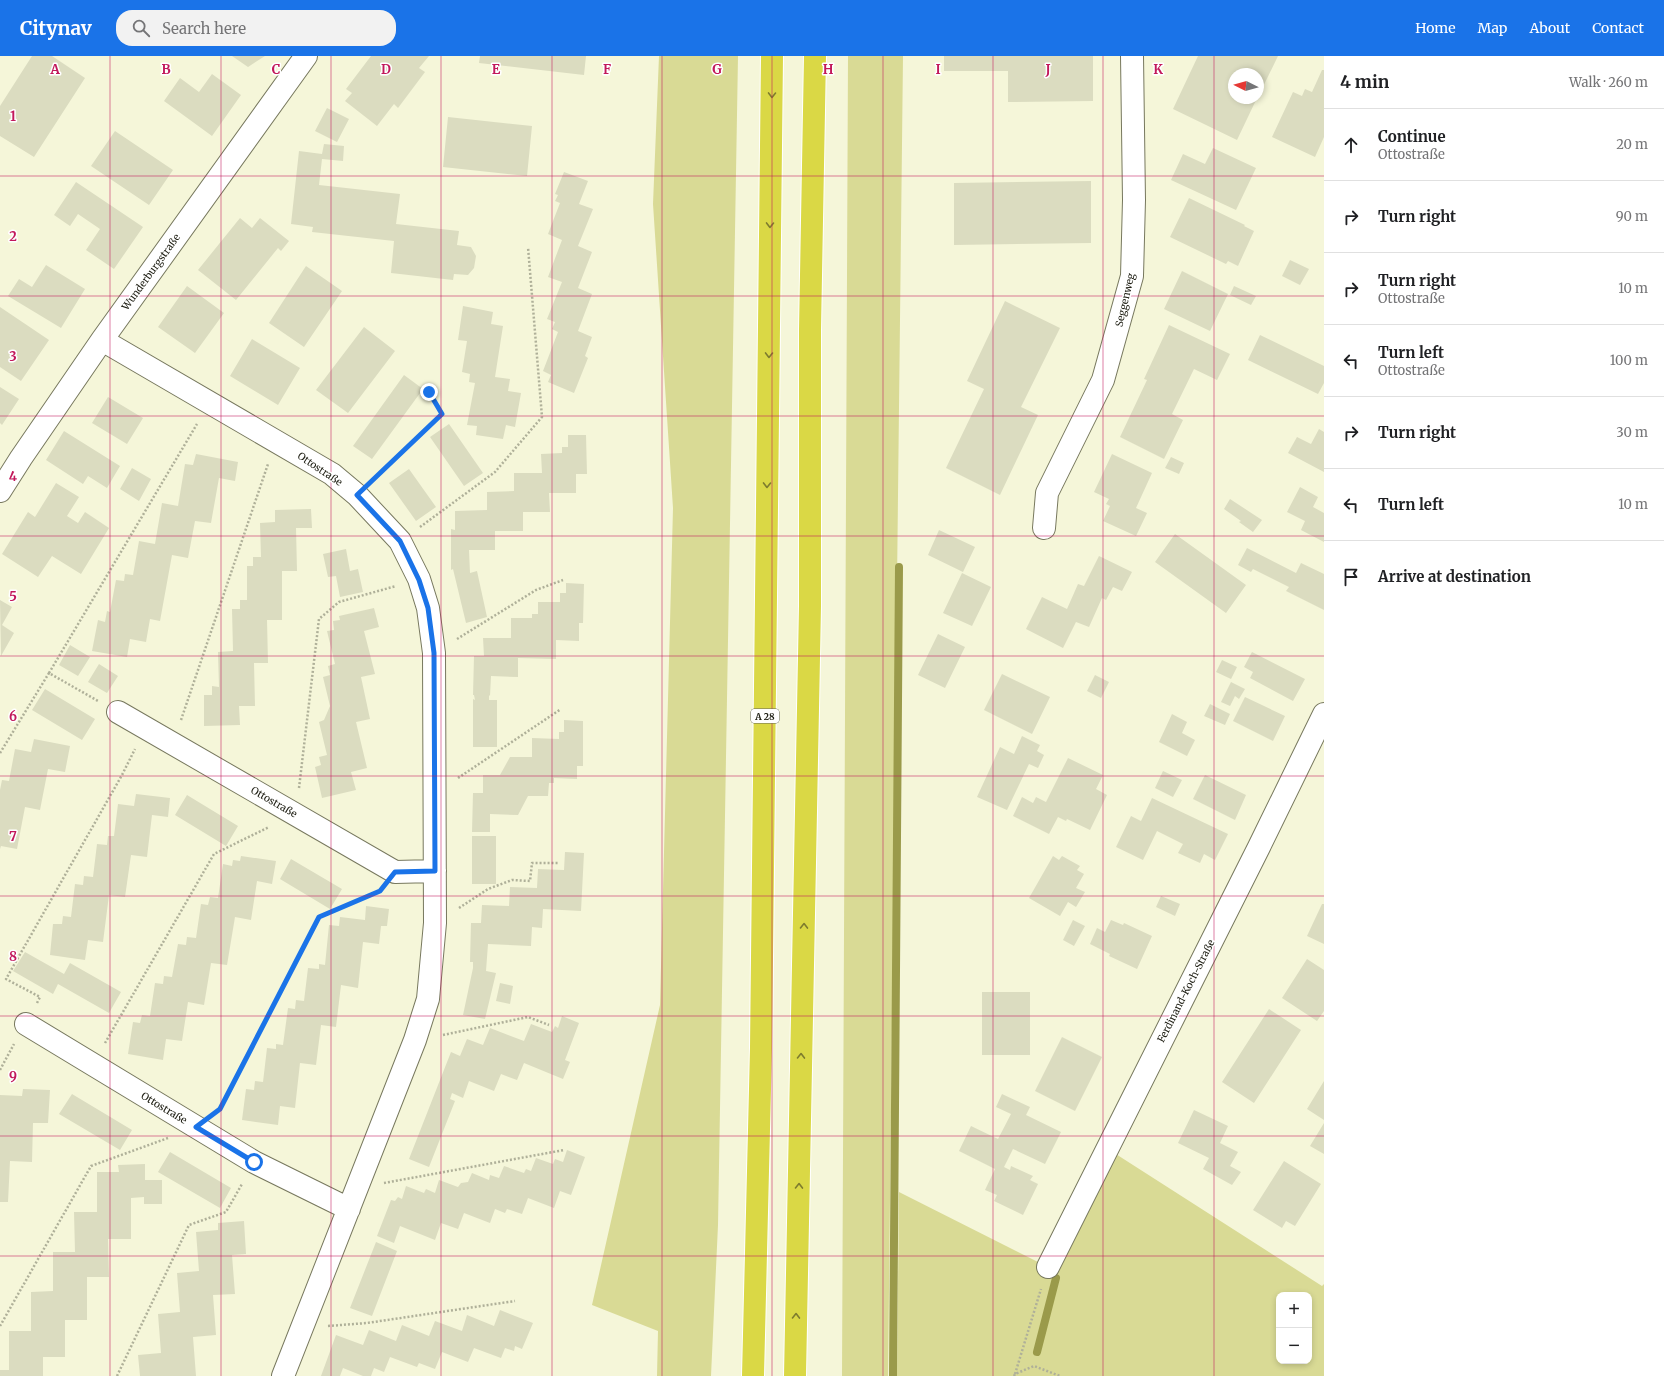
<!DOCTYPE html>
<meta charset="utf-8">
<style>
:root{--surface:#fff;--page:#f2f2f2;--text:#202124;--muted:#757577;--line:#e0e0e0;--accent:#1a73e8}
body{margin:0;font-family:Merriweather,serif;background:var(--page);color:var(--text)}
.controls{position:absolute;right:12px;bottom:12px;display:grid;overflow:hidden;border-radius:8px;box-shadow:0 2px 6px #0003}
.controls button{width:36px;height:36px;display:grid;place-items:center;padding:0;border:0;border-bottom:1px solid var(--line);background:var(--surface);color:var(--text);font:20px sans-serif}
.compass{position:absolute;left:1228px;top:12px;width:36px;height:36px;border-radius:50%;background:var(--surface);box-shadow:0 2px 6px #0003;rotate:275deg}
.stop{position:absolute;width:12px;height:12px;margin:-9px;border:3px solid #1a73e8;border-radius:50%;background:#fff}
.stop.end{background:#1a73e8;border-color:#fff;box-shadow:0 1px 4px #0008}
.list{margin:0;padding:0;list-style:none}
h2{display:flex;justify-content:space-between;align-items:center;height:52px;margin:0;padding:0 16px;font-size:17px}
h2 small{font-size:13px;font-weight:400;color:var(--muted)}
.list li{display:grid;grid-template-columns:26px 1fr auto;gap:12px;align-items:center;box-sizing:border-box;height:72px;padding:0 16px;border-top:1px solid var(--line)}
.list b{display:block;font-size:15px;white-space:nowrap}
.list p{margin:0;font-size:13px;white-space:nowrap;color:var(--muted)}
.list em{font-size:13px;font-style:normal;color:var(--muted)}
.icon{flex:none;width:22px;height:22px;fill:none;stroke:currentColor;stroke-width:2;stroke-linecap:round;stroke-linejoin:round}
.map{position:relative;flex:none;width:1324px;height:1320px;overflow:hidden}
header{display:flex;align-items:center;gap:24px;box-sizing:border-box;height:56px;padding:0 20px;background:var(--accent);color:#fff}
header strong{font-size:19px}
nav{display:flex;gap:22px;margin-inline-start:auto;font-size:14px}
.search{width:280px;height:36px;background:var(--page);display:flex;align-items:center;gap:10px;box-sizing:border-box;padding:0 14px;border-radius:16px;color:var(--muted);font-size:15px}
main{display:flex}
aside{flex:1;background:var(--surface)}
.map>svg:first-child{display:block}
.green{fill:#d9da95;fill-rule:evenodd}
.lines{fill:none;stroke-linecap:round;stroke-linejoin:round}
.stream{stroke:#9a9a4a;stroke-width:8}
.building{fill:#dbdcc0}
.street-casing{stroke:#77785e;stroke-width:24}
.highway-casing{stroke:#fff;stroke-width:24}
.path{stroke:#afb099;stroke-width:2.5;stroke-dasharray:2 2;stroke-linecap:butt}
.street{stroke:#fff;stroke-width:22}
.highway{stroke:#dad845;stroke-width:22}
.oneway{stroke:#7e7c2e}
.route{stroke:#1a73e8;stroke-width:5}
.grid{fill:none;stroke:#c2185b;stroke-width:1;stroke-opacity:0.55}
.labels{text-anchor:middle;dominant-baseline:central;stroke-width:3;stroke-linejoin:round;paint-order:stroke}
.shield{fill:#fff;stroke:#64645c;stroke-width:1}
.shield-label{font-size:9px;font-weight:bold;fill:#212116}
.street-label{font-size:10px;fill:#212116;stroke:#fff}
.grid-label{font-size:13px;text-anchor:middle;font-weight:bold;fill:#c2185b;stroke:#fff;stroke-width:3;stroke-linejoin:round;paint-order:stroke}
</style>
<header>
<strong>Citynav</strong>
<div class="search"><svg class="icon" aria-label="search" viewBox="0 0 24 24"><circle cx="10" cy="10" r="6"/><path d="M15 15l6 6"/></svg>Search here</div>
<nav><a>Home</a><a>Map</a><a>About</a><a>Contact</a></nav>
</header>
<main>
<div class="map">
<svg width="1324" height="1320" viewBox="0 0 1324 1320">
<rect width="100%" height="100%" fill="#f5f6d9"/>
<path class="green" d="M659,0h79l-20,1169 -7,151h-54l1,-45 -66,-26 68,-300 13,-497 -20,-304z
M848,0h55l-15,1320h-46z
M1108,1093l214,137 2,-2v92h-427l2,-184 149,75zM1279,1239h30v66h-30z"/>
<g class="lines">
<path class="stream" d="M1037,1296l19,-74
M893,1320l6,-809"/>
</g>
<path class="building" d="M32,0h20l33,22 -51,79 -34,-21v-30z
M232,0h33l-17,11z
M371,0h58l-10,12 6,4 -27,36 -4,-4 -17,22 -32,-25 7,-8 -6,-4z
M480,0h106l-2,19 -105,-12z
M944,0h149v45l-85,1v-31h-64z
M1198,0h80l-20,41v-23h-24v24h23l-20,42 -64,-31z
M1322,14h2v67l-9,20 -43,-20 21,-45 9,4 3,-7 7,3z
M212,18l29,21 -29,41 -48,-35 16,-23 19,14z
M327,52l22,11 -12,23 -22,-11z
M448,61l84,9 -5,50 -84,-9z
M115,75l58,39 -24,35 -58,-39z
M324,88l20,2 -1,15 -21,-2 -3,26 81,9 -4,30 63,7 -2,14 14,2 5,9 -2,12 -6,7 -14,-1 -1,6 -62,-7 3,-32 -82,-9 1,-5 -22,-3 8,-73 23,3z
M1213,92l43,20 -20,42 -65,-30 12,-26 22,10z
M564,116l24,9 -9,23 14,5 -15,37 14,6 -14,36 14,6 -14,37 14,6 -7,19 3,2 -14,35 -26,-11 3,-7 -8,-4 15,-39 -6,-3 3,-7 -8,-3 15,-37 -14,-5 14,-37 -14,-6 12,-31 -5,-2 3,-6 -3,-1z
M1091,125v62l-137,2v-62z
M76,126l67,45 -29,42 -28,-19 14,-21 -22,-15 -8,12 -16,-11z
M1189,142l56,27 -1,1 10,5 -16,35 -10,-5 -2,3 -56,-27z
M240,162l12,10 8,-10 29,23 -8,10 -3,-3 -42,52 -38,-30z
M1290,204l19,9 -9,16 -18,-9z
M46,209l39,24 -24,39 -53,-32 11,-17 13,8z
M306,210l36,25 -38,56 -35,-24z
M1182,215l46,23 -18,37 -46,-22z
M187,230l37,27 -29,40 -37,-26z
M1234,230l22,10 -5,9 -21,-10z
M1005,245l55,27 -39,79 17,8 -38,80 -54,-27 38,-79 -17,-8z
M463,250l30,6 -2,12 12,2 -8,51 15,2 -2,12 13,2 -6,34 -9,-2 -3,14 -27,-4 1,-9 -10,-1 8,-42 -6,-1 1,-8 -8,-2 5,-31 -9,-1z
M0,251l49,33 -28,41 -21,-14z
M1169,269l61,29 -13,26 -23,-11 -22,45 11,6 -19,39 -44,-22 27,-57 -3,-1z
M364,271l31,24 -47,62 -32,-23z
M1260,279l64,31v17l-6,11 -70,-34z
M252,283l48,29 -22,37 -48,-29z
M404,319l19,14 -51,70 -19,-13z
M0,331l19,12 -17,26 -2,-2z
M108,341l35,21 -16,26 -35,-21z
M449,368l34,49 -19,13 -34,-49z
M1319,373l5,3v40l-36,-19 9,-16 14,7z
M64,375l56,35 -13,22 -19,-12 -5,8 -37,-24z
M568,379h18l1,39h-11v19h-27l1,19h-27v19h-28v19h-26l1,23 7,-2 10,46 -21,6 -13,-54 -2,1v-41l4,1v-19l32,-1v-18l27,-1v-18h28l-1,-19 21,-1v-6h6z
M196,398l42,8 -3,19 -16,-3 -8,45 -16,-2 -7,37 -16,-3 -12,66 -10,-2 -4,23 -16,-3 -3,18 -35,-6 6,-31 7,2 2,-11 3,1 6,-32 8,1 1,-7 8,1 6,-34 16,3 7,-41 16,3 7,-42 8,1z
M1112,398l40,19 -16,35 11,5 -11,23 -33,-15 7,-15 -4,-2 3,-5 -15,-7z
M1171,401l13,6 -5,11 -14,-6z
M132,412l19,11 -12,22 -19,-12z
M409,413l27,38 -20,14 -27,-38z
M56,427l23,14 -12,19 11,7 7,-11 24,16 -28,46 -29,-18 -14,21 -36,-23 26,-42 7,5z
M1300,431l18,10 -5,10 11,6v29l-23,-12 4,-9 -18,-9z
M1230,443l32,21 -9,12 -14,-10 2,-1 -17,-12z
M311,453l1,19h-16l1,43h-15v49h-15l1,43h-14l1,43h-16l1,19 -36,1v-31h8v-9l7,1 -1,-35 15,-1 -1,-42h8v-9h7v-34h6v-9h8l-1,-34 15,-1v-12z
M939,474l36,17 -12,25 -35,-17z
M1175,478l71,51 -20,28 -71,-51z
M1247,492l49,25 5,-10 23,11v36l-38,-19 3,-4 -36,-18 -2,3 -13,-7z
M346,493l4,22 8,-2 5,23 -23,5 -4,-21 -8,1 -5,-23z
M1099,500l33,16 -10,19 -9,-4 -7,13 -4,-2 -13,29 -13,-5 -13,26 -37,-19 16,-32 25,12 11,-25 6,2z
M962,517l29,14 -19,39 -29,-13z
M566,527l18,1 -1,39h-4v18l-23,-1v19l-38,-1v19l-27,-1 -1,20 -1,-1v5h8v47h-24v-48l2,1 -1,-5h-1l1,-39h10l-1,-18h28v-20h21v-4h6v-12h22v-9h6z
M0,544l12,7 -10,18 12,8 -13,23z
M374,552l5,19 -15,4 11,43 -14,3 9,42 -14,3 11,46 -16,4 5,18 -34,8 -7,-31 6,-2 -2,-8 8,-2 -8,-33 5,-2 6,-14 -7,-29 7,-2 -2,-9 7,-2 -8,-33 7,-1 -1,-9 7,-1 -1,-4z
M938,578l27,13 -20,41 -27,-13z
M70,589l20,12 -12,19 -19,-11z
M1252,596l53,27 -12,22 -43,-23 3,-6 -9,-5z
M1222,604l15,7 -6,12 -15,-7z
M99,608l19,12 -11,17 -19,-11z
M1002,618l48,23 -18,37 -48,-24z
M1095,619l14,7 -8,16 -14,-7z
M1231,626l14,7 -6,10 -4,-3 -5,10 -9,-4z
M45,633l50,30 -13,21 -50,-30z
M1245,641l40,19 -12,25 -40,-20z
M1210,648l20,10 -5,11 -21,-9z
M1172,658l15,8 -5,11 13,7 -8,16 -28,-14z
M564,664l19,1v45h-6v13l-23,-1v5h-5l-1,13h-20l-10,19 -28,-1v18h-18l1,-39h10v-18h17l10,-18h22v-19l27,1v-7h5z
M1022,680l18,9 -3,6 7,4 -6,13 -9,-4 -22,46 -30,-13 23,-50 14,7z
M34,683l36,7 -5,26 -17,-3 -8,41 -15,-3 -8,42 -16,-3 -1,3v-59l2,-10 7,1 6,-32 16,3z
M1068,702l35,17 -7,14 11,6 -17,35 -23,-11 -1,2 -8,-4 -9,17 -36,-18 9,-19 11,6 3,-6 10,5z
M1163,715l19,9 -9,17 -18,-9z
M1205,719l41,20 -11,25 -42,-21z
M136,738l34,4 -2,19 -16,-2 -5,42 -16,-2 -6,42 -16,-2 -6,47 -15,-2 -3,20 -35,-5 3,-31h9l1,-8 8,1 4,-33 8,1 1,-9 9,1 4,-33 10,1 1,-9h6l4,-32 16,2z
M187,739l51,31 -12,20 -51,-31z
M1152,742l76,36 -13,26 -11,-6 -4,9 -22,-10 5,-9 -26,-13 -14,29 -27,-13 15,-31 10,5z
M472,780h24v48h-24z
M565,796l19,1 -3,58 -38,-2 -1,19 -10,-1 -1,19 -43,-2 -2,27 10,2 -11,46 -22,-4 10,-47v-6h-3l1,-39h10l1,-18 27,1 1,-19 27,1 1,-19 26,1z
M241,800l35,5 -4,23 -15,-3 -6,39 -16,-3 -8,48 -16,-2 -7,42 -16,-3 -6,39 -16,-2 -3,21 -35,-6 5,-32 7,1 2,-8 8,1 5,-33 8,1 1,-8 8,1 6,-33 8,1 1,-8 9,1 5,-34 7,1 2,-8 8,1 5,-34 9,2 1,-6 7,1z
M1053,800l6,4 3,-4 18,10 -3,4 7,4 -8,14 9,4 -9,15 -8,-5 -8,14 -31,-18z
M291,803l51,30 -12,20 -50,-30z
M1161,840l19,8 -5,12 -19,-9z
M1322,848h2v40l-17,-8z
M366,850l23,3 -2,17h-6l-2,18 -16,-2 -5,46 -17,-3 -5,42 -15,-2 -5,40 -16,-2 -5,45 -15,-2 -2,19 -36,-5 4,-31 8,1 1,-9 8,1 4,-34 9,1v-5l7,1 5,-37 7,1 1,-9 8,1 4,-33 11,1v-5l6,1 4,-40 10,1 1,-9 25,3z
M1073,864l12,6 -11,20 -11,-6z
M1111,864l12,5 1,-2 28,13 -15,33 -28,-13 1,-2 -20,-10 7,-16 8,4z
M25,896l39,22 6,-11 51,29 -12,21 -51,-29 -5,10 -40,-23z
M1307,903l17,11v41l-7,10 -35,-23z
M500,927l13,3 -3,18 -14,-3z
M982,936h48v63h-48z
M1269,953l32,21 -47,73 -32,-21z
M562,960l17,7 -14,37 5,2 -7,17 -39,-16 -7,17 -16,-6 -7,17 -25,-10 -6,17 -11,-5 -2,6 5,2 -26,66 -20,-8 42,-107 9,4 7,-17 16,6 7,-17 34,13 7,-17 21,8 3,-6 3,2z
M1062,981l40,20 -27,54 -40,-20z
M1324,1025v39l-17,-11z
M23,1033l27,1 -2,33h-15l-1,39 -22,-1 -2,41h-8v-107l22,1z
M72,1038l60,36 -12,20 -61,-36z
M1002,1038l28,13 -4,8 35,17 -16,32 -32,-15 -9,18 6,3 1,-4 22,10 -3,4 8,4 -15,31 -29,-14 3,-6 -12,-5 10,-21 -36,-18 12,-25 27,13 13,-25 -15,-7z
M1194,1054l34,16 -8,17 18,9 -8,14 11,6 -9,13 -29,-16 6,-11 -31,-15z
M1324,1067v31l-14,-8z
M567,1094l18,7 -14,38 -11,-4 -6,17 -26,-10 -6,16 -15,-5 -2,4 -10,-4 -5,14 -26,-10 -6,16 -17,-6 -6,17 -35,-14 -6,17 -17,-7 14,-36 4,1 3,-4 4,2 4,-13 18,7 2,-4 9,4 4,-13 19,7 3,-4 7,-1 4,-9 17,7 1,-5 9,3 5,-12 20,7 2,-4 5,2 5,-13 17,6 2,-5 8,3z
M170,1096l61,36 -11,20 -62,-36z
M1284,1105l37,23 -26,42 -9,-5 -4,7 -29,-18z
M145,1108v16h17v24h-18v-7l-13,1v41h-23l1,38h-22v43h-22v37h-22v19h-43v-6h9v-39h22v-39l22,-1v-39h22l-1,-40h23v-40h22l-1,-7z
M244,1165l2,33 -14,1 3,39 -22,1 3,40 -23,2 3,39h-56l-2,-21 23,-2 -3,-39 22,-2 -3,-39 22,-2 -3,-39 22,-2v-7z
M376,1186l21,9 -25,65 -22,-8z
M500,1254l33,13 -11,26 -7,-3 -1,5 -9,-3 -4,10 -27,-10 -6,14 -26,-10 -7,17 -16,-6 -2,4 -27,-10 -6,15 -10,-4 -3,8h-8l-20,-8 -3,8h-19l15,-41 27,10 6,-15 27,11 6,-16 27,11 6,-15 27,10 5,-16 27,11z"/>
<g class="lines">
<g class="street-casing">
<path id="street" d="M102,284l230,134 25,21 43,46 19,38 9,29 6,45 1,270 -7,76 -13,41 -132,336
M0,435l21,-33 81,-118 204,-284
M1044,472l3,-35 56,-113 29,-104 2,-76 -2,-144
M118,656l277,160 40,-1
M26,968l228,138 95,47
M1048,1211l211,-420 65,-133"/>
</g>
<g class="highway-casing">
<path id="highway" d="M753,1320l8,-328 11,-992
M795,1320l15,-770v-276l5,-274"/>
</g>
<path class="path" d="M375,422l67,-64 -13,-22
M420,471l75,-55 47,-55 -14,-170
M457,583l79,-49 27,-10
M49,617l148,-249
M181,664l87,-256
M0,697l49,-80 49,28
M458,722l103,-69
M299,732l20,-169 20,-17 57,-16
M459,852l29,-19 24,-9 18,1 2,-18h27
M37,947l3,-6 -34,-18 116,-204 13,-26
M443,979l85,-18 21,8
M105,987l109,-189 55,-27
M0,1014l14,-26
M217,1055l3,-2 99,-192 60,-26
M384,1127l180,-33
M0,1270l91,-160 77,-28
M328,1270l39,-3 148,-22
M1015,1318l26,-85
M117,1320l72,-151 37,-13 16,-28
M1014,1320l1,-2 19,-8 26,10"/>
<use href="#street" class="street"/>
<use href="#highway" class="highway"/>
</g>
<defs><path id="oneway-chevron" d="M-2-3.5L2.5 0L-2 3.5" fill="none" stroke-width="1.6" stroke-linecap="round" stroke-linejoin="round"/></defs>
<g class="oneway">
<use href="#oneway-chevron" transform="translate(772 39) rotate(91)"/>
<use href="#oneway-chevron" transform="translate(770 169) rotate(91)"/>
<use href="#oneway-chevron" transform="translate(769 299) rotate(91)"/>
<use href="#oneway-chevron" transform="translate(767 429) rotate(91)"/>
<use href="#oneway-chevron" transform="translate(804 870) rotate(-89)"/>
<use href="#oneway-chevron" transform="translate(801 1000) rotate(-89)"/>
<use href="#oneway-chevron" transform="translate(799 1130) rotate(-89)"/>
<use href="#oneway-chevron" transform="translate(796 1260) rotate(-89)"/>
</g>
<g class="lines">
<path class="route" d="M254,1106l-58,-35 24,-18 99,-192 61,-26 15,-19 40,-1 -1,-218 -6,-45 -9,-28 -19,-39 -43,-46 85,-81 -13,-22"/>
</g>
<path class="grid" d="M110,0v1320M221,0v1320M331,0v1320M441,0v1320M552,0v1320M662,0v1320M772,0v1320M883,0v1320M993,0v1320M1103,0v1320M1214,0v1320M0,120h1324M0,240h1324M0,360h1324M0,480h1324M0,600h1324M0,720h1324M0,840h1324M0,960h1324M0,1080h1324M0,1200h1324"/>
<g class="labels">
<rect class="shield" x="751" y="653" width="28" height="14" rx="3"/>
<g class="shield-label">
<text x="765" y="660">A 28</text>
</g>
<g class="street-label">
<text transform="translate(151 216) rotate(-54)">Wunderburgstraße</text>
<text transform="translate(1125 244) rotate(-77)">Seggenweg</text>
<text transform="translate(320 413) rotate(34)">Ottostraße</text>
<text transform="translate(274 746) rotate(30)">Ottostraße</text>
<text transform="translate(1186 935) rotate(-63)">Ferdinand-Koch-Straße</text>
<text transform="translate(164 1052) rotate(31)">Ottostraße</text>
</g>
</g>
<g class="grid-label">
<text x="55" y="18">A</text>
<text x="166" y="18">B</text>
<text x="276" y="18">C</text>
<text x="386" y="18">D</text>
<text x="496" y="18">E</text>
<text x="607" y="18">F</text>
<text x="717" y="18">G</text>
<text x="828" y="18">H</text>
<text x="938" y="18">I</text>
<text x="1048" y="18">J</text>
<text x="1158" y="18">K</text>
<text x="13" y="65">1</text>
<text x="13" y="185">2</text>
<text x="13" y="305">3</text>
<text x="13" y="425">4</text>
<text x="13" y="545">5</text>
<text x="13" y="665">6</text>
<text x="13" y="785">7</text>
<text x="13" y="905">8</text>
<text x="13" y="1025">9</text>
</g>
</svg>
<div class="controls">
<button>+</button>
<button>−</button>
</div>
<svg class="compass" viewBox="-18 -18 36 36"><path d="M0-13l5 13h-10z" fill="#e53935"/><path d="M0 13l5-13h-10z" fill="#757577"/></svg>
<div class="stop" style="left:254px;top:1106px"></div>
<div class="stop end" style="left:429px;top:336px"></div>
</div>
<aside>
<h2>4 min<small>Walk · 260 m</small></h2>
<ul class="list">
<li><svg class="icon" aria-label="ahead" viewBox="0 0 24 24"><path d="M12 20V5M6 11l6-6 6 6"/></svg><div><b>Continue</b><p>Ottostraße</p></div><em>20 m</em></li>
<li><svg class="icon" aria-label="right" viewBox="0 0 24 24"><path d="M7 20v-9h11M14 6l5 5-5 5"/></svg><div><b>Turn right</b></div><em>90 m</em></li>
<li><svg class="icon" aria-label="right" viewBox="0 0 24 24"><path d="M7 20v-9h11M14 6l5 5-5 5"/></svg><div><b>Turn right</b><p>Ottostraße</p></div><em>10 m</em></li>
<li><svg class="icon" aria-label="left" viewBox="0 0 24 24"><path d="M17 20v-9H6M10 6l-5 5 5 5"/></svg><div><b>Turn left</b><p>Ottostraße</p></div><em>100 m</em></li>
<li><svg class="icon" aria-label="right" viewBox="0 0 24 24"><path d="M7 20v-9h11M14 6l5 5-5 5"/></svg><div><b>Turn right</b></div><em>30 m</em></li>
<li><svg class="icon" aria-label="left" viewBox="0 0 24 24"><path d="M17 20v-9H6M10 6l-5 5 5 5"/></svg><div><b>Turn left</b></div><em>10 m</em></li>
<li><svg class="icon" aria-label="arrive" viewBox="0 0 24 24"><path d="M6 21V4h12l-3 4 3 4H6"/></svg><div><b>Arrive at destination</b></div></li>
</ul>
</aside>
</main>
